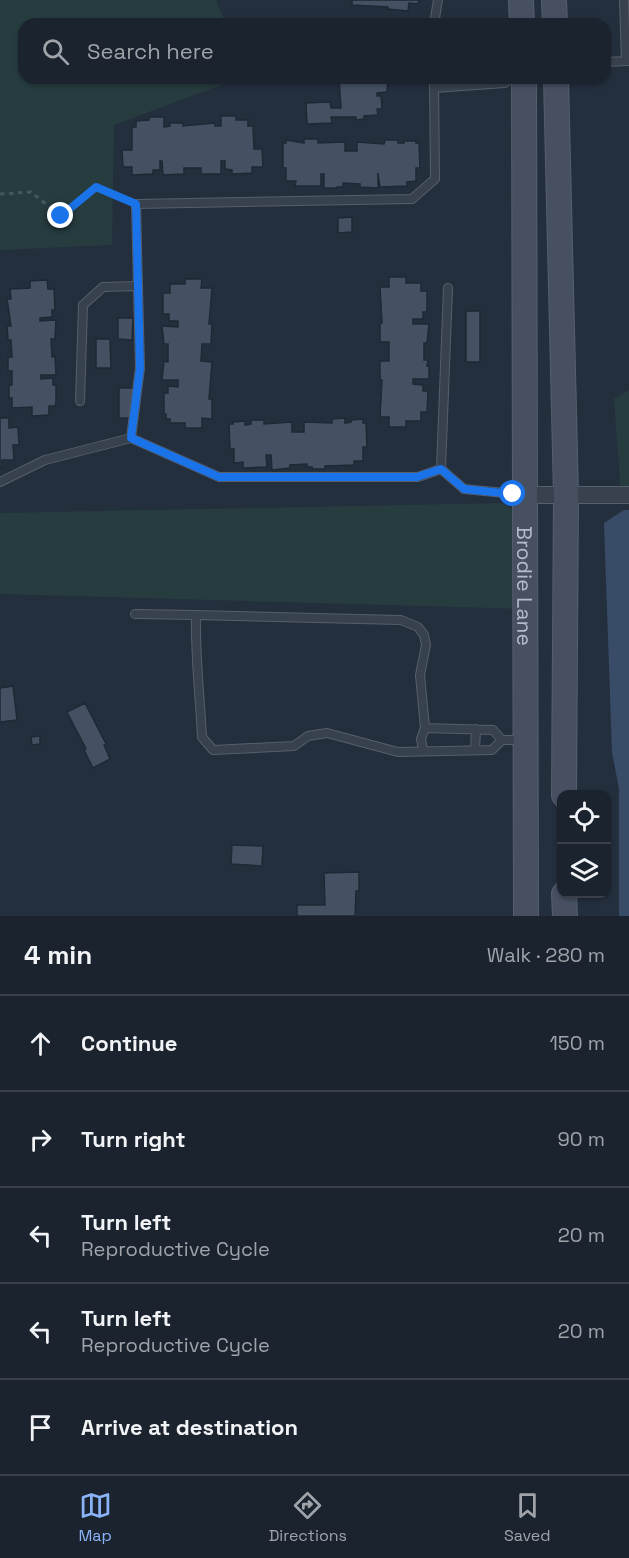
<!DOCTYPE html>
<meta charset="utf-8">
<style>
:root{--surface:#1b232e;--page:#242b36;--text:#f1f3f6;--muted:#a0a4aa;--line:#39404a;--accent:#8ab4f8}
body{margin:0;font-family:"Space Grotesk",sans-serif;background:var(--page);color:var(--text)}
.controls{position:absolute;right:18px;bottom:18px;display:grid;overflow:hidden;border-radius:12px;box-shadow:0 2px 4px #0004}
.controls button{width:54px;height:54px;display:grid;place-items:center;padding:0;border:0;border-bottom:2px solid var(--line);background:var(--surface);color:var(--text);font:30px sans-serif}
.stop{position:absolute;width:18px;height:18px;margin:-14px;border:4px solid #1a73e8;border-radius:50%;background:#fff}
.stop.end{background:#1a73e8;border-color:#fff;box-shadow:0 2px 6px #0008}
.list{margin:0;padding:0;list-style:none}
h2{display:flex;justify-content:space-between;align-items:center;height:78px;margin:0;padding:0 24px;font-size:26px}
h2 small{font-size:20px;font-weight:400;color:var(--muted)}
.list li{display:grid;grid-template-columns:39px 1fr auto;gap:18px;align-items:center;box-sizing:border-box;height:96px;padding:0 24px;border-top:2px solid var(--line)}
.list b{display:block;font-size:22px;white-space:nowrap}
.list p{margin:0;font-size:20px;white-space:nowrap;color:var(--muted)}
.list em{font-size:20px;font-style:normal;color:var(--muted)}
.icon{flex:none;width:33px;height:33px;fill:none;stroke:currentColor;stroke-width:2;stroke-linecap:round;stroke-linejoin:round}
.map{position:relative;flex:none;width:629px;height:916px;overflow:hidden}
.search{position:absolute;background:var(--surface);box-shadow:0 2px 4px #0004;left:18px;right:18px;top:18px;height:66px;display:flex;align-items:center;gap:15px;box-sizing:border-box;padding:0 21px;border-radius:18px;color:var(--muted);font-size:22px}
.sheet{height:558px;background:var(--surface)}
nav{display:flex;justify-content:space-around;align-items:center;box-sizing:border-box;height:84px;border-top:2px solid var(--line);background:var(--surface);font-size:16px;color:var(--muted)}
nav a{display:grid;justify-items:center;gap:3px}
nav .on{color:var(--accent)}
.map>svg:first-child{display:block}
.green{fill:#263c3f}
.water{fill:#394c67}
.building{fill:#455162;stroke:#1f2835;stroke-width:1.5}
.lines{fill:none;stroke-linecap:round;stroke-linejoin:round}
.lane-casing{stroke:#565f6c;stroke-width:10}
.street-casing{stroke:#565f6c;stroke-width:18}
.secondary-casing{stroke:#565f6c;stroke-width:26}
.path{stroke:#44595c;stroke-width:3;stroke-dasharray:4.5 4.5;stroke-linecap:butt}
.lane{stroke:#38414e;stroke-width:8}
.street{stroke:#38414e;stroke-width:16}
.secondary{stroke:#465061;stroke-width:24}
.route{stroke:#1a73e8;stroke-width:8}
.labels{text-anchor:middle;dominant-baseline:central;stroke-width:4.5;stroke-linejoin:round;paint-order:stroke}
.street-label{font-size:21px;fill:#b4bcc9;stroke:#1d2633}
</style>
<div class="map">
<svg width="629" height="916" viewBox="0 0 629 916">
<rect width="100%" height="100%" fill="#242f3e"/>
<path class="green" d="M0,0h216l10,24h-202v54h216l-126,47 -2,120 -112,5z
M629,390v105h-8l-7,-96z
M501,503l23,12v94l-524,-15v-81z"/>
<path class="water" d="M624,510h5v406h-10v-127l-7,-37 -8,-229z"/>
<path class="building" d="M352,0h67l-1,4 -9,-1 -1,8 -20,-2v-2l-36,-2z
M339,78h49l-1,14 -10,1v3h4l1,13h-5l1,6 -14,1v3l-8,1v-3h-25l1,6 -25,1 -1,-21 24,-1 1,6h10z
M221,116h15v4h12v6h5l1,23h8l1,18h-11v6l-20,1v-4l-7,-1v-8h-4v13h-20v-6h-17v6l-21,1 -1,-14h-2v9h-7v4l-21,1v-8h-9l-1,-17h10v-23h4v-6l13,-1v-3h15v10l6,-1v-3h13v3l32,-3v3h6z
M304,139h14v4l27,-1v9h12v-9l27,2 1,-4h13v3h6v-2h12v2h3l1,25h-4v13l-9,1v4l-27,1 -2,-14v15l-18,-1v-3l-17,-1v4h-6v1h-13v-14h-3v12h-26l1,-5h-10v-13h-3v-25h3v-3l18,3z
M352,217v15l-14,1v-15z
M389,277h17v6h15v8h6v21h-4v7h-10v5h16l-2,19h-3v17h4l-1,6 2,-1v14h-16v5l10,1v6h5l-1,21h-6v9h-15v6h-17v-10h-9l2,-37h-2v-19h9v-19h-9v-19h2l-2,-36h9z
M185,279h17l-1,9h11l-3,36h3l-1,20h-9l-1,17 11,1 -3,37h3v20l-10,-1v10h-17v-5h-15v-4h-4v-5h-2v-21h4v-7l10,1v-7h-16l2,-19 4,1v-18h-4l-2,-18 16,1v-6h-9v-7h-6v-21h7v-9h15z
M47,280l1,9h6l1,21h-3v7l-12,1v3l16,-1 -1,19h-4l1,18 3,-1 1,19h-15v4l12,-1v7h3v16l-1,5h-6v9l-17,1v-9l-20,1v-10h-3v-13h3v-14h-4v-14h4l-1,-17h-3l-1,-14h4l-4,-27h4l-1,-10 20,-1v-7z
M466,311h14v51h-14z
M118,318h15l-1,22 -14,-1z
M96,339h14l1,29h-15z
M119,388h14l1,30h-15z
M0,418h9v10l9,-1 1,18h-6l1,15h-12v8h-2z
M345,418v5l6,-1v-2l12,-1v4h3l1,24h-4v14h-9v4l-29,1v3h-12l-1,-2h-5v-3l-17,1v3l-18,2 -1,-15h-5l1,12 -24,1v-6l-9,1v-14h-4l-1,-25h4v-2l12,-1v4l6,-1v-4h13v4l28,-2v10h12v-10l28,1v-4z
M13,686l4,34 -17,2v-34z
M85,703l21,41 -2,1 6,14 -17,9 -9,-18 2,-1 -19,-37z
M40,736v8l-8,1 -1,-8z
M232,845l31,1 -1,20 -31,-2z
M359,872v19h-3l-1,25h-58v-11h28l-1,-32z"/>
<g class="lines">
<g class="lane-casing">
<path id="lane" d="M624,0l2,61
M434,24l4,-24
M605,62l24,-1
M434,78l1,101 -23,20 -276,5 4,164 -9,70 88,39h199l23,-8 23,20 60,6
M434,88l71,-5 5,-5
M80,401l3,-96 20,-18 35,-1
M441,469l7,-181
M0,482l45,-22 86,-22
M135,614l61,1
M425,728l68,2 9,10
M423,750l-2,-11 4,-11 -5,-53 6,-30 -2,-10 -6,-8 -17,-7 -205,-5c-1,40 4,81 6,122l11,13 81,-4 14,-10 19,-3 71,19 94,-2 10,-10h21
M475,750l1,-21"/>
</g>
<g class="street-casing">
<path id="street" d="M525,495h104"/>
</g>
<g class="secondary-casing">
<g id="secondary">
<path d="M521,0l1,24"/>
<path d="M554,0l1,24"/>
<path id="s1" d="M524,78l2,838"/>
<path d="M556,78l10,417 -2,300"/>
<path d="M564,894l1,22"/>
</g>
</g>
<path class="path" d="M0,194l31,-2 30,24 35,-29 30,13"/>
<use href="#lane" class="lane"/>
<use href="#street" class="street"/>
<use href="#secondary" class="secondary"/>
</g>
<g class="lines">
<path class="route" d="M61,216l35,-29 40,17 4,164 -9,70 88,39h198l24,-8 23,20 49,5"/>
</g>
<g class="labels">
<g class="street-label">
<text stroke="none"><textPath href="#s1" startOffset="508">Brodie Lane</textPath></text>
</g>
</g>
</svg>
<div class="controls">
<button><svg class="icon" aria-label="locate" viewBox="0 0 24 24"><circle cx="12" cy="12" r="6"/><path d="M12 2v4M12 18v4M2 12h4M18 12h4"/></svg></button>
<button><svg class="icon" aria-label="layers" viewBox="0 0 24 24"><path d="M12 4l9 5-9 5-9-5zM3 14l9 5 9-5"/></svg></button>
</div>
<div class="stop" style="left:513px;top:494px"></div>
<div class="stop end" style="left:61px;top:216px"></div>
<div class="search"><svg class="icon" aria-label="search" viewBox="0 0 24 24"><circle cx="10" cy="10" r="6"/><path d="M15 15l6 6"/></svg>Search here</div>
</div>
<section class="sheet">
<h2>4 min<small>Walk · 280 m</small></h2>
<ul class="list">
<li><svg class="icon" aria-label="ahead" viewBox="0 0 24 24"><path d="M12 20V5M6 11l6-6 6 6"/></svg><div><b>Continue</b></div><em>150 m</em></li>
<li><svg class="icon" aria-label="right" viewBox="0 0 24 24"><path d="M7 20v-9h11M14 6l5 5-5 5"/></svg><div><b>Turn right</b></div><em>90 m</em></li>
<li><svg class="icon" aria-label="left" viewBox="0 0 24 24"><path d="M17 20v-9H6M10 6l-5 5 5 5"/></svg><div><b>Turn left</b><p>Reproductive Cycle</p></div><em>20 m</em></li>
<li><svg class="icon" aria-label="left" viewBox="0 0 24 24"><path d="M17 20v-9H6M10 6l-5 5 5 5"/></svg><div><b>Turn left</b><p>Reproductive Cycle</p></div><em>20 m</em></li>
<li><svg class="icon" aria-label="arrive" viewBox="0 0 24 24"><path d="M6 21V4h12l-3 4 3 4H6"/></svg><div><b>Arrive at destination</b></div></li>
</ul>
</section>
<nav>
<a class="on"><svg class="icon" aria-label="map" viewBox="0 0 24 24"><path d="M3 6l6-2 6 2 6-2v14l-6 2-6-2-6 2zM9 4v14M15 6v14"/></svg>Map</a>
<a><svg class="icon" aria-label="directions" viewBox="0 0 24 24"><path d="M12 3l9 9-9 9-9-9zM9 14v-3h6M13 9l2 2-2 2"/></svg>Directions</a>
<a><svg class="icon" aria-label="saved" viewBox="0 0 24 24"><path d="M7 4h10v16l-5-4-5 4z"/></svg>Saved</a>
</nav>
